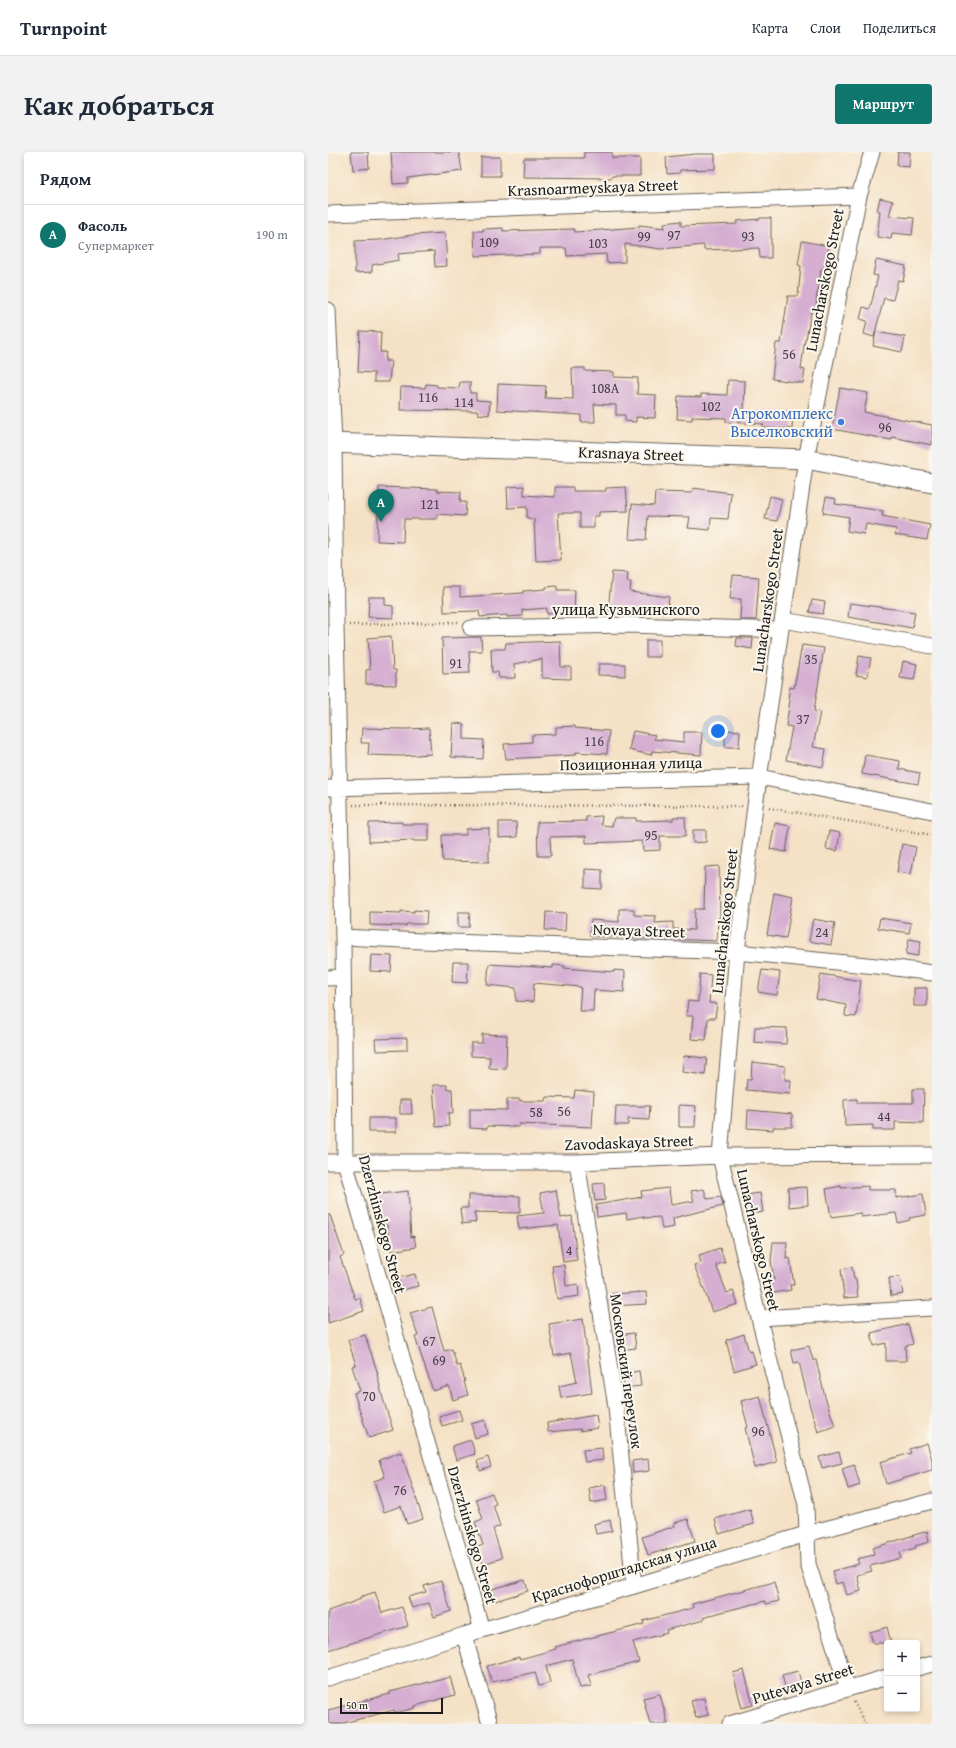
<!DOCTYPE html>
<html lang="ru">
<meta charset="utf-8">
<style>
:root{--surface:#fff;--page:#f2f2f3;--text:#1f2937;--muted:#747a83;--line:#e0e1e3;--accent:#0f766e}
body{margin:0;font-family:"Gentium Book Plus",serif;background:var(--page);color:var(--text)}
.controls{position:absolute;right:12px;bottom:12px;display:grid;overflow:hidden;border-radius:4px;box-shadow:0 2px 6px #0003}
.controls button{width:36px;height:36px;display:grid;place-items:center;padding:0;border:0;border-bottom:1px solid var(--line);background:var(--surface);color:var(--text);font:20px sans-serif}
.scale{position:absolute;left:12px;bottom:10px;width:103px;box-sizing:border-box;padding-left:4px;border:2px solid #1c1c1c;border-top:0;font-size:11px;line-height:14px;white-space:nowrap;color:#1c1c1c;-webkit-text-stroke:3px #fbf7ec;paint-order:stroke}
.you{position:absolute;left:390px;top:579px;width:14px;height:14px;margin:-10px;border:3px solid #fff;border-radius:50%;background:#1a73e8;box-shadow:0 0 0 6px #1a73e833}
.badge{display:grid;place-items:center;width:26px;height:26px;border-radius:50%;background:var(--accent);color:#fff;font-size:13px;font-weight:700}
.pin{position:absolute;translate:-50% -33px;filter:drop-shadow(0 1px 2px #0008)}
.pin::after{content:'';position:absolute;top:21px;width:14px;height:12px;background:inherit;clip-path:polygon(0 0,100% 0,50% 100%)}
.list{margin:0;padding:0;list-style:none}
h2{display:flex;justify-content:space-between;align-items:center;height:52px;margin:0;padding:0 16px;font-size:17px}
h2 small{font-size:13px;font-weight:400;color:var(--muted)}
.list li{display:grid;grid-template-columns:26px 1fr auto;gap:12px;align-items:center;box-sizing:border-box;height:60px;padding:0 16px;border-top:1px solid var(--line)}
.list b{display:block;font-size:15px;white-space:nowrap}
.list p{margin:0;font-size:13px;white-space:nowrap;color:var(--muted)}
.list em{font-size:13px;font-style:normal;color:var(--muted)}
.map{position:relative;flex:none;width:604px;height:1572px;overflow:hidden;border-radius:4px}
header{display:flex;align-items:center;gap:24px;box-sizing:border-box;height:56px;padding:0 20px;background:var(--surface);border-bottom:1px solid var(--line)}
header strong{font-size:19px}
nav{display:flex;gap:22px;margin-inline-start:auto;font-size:14px}
.intro{display:flex;align-items:center;justify-content:space-between;box-sizing:border-box;height:96px;padding:0 24px}
h1{margin:0;font-size:28px}
.button{padding:10px 18px;border-radius:4px;background:var(--accent);color:#fff;font-size:14px;font-weight:700}
main{display:flex;gap:24px;padding:0 24px}
aside{flex:1;background:var(--surface);border-radius:4px;box-shadow:0 2px 6px #0003}
.map>svg:first-child{display:block}
.building{fill:#d5aed2}
.lines{fill:none;stroke-linecap:round;stroke-linejoin:round}
.minor-casing{stroke:#686157;stroke-width:17}
.major-casing{stroke:#686157;stroke-width:21}
.path{stroke:#686157;stroke-width:2.5;stroke-dasharray:1 3;stroke-linecap:butt}
.minor{stroke:#fff;stroke-width:15}
.major{stroke:#fff;stroke-width:19}
.shop-dot{fill:#3f7fe0;stroke:#fbf7ec;stroke-width:1.5}
.labels{text-anchor:middle;dominant-baseline:central;stroke-width:4;stroke-linejoin:round;paint-order:stroke}
.number-label{font-size:14px;fill:#4a404a}
.street-label{font-size:16px;fill:#1c1c1c;stroke:#fbf7ec}
.shop-label{font-size:16px;fill:#366cbe;stroke:#fbf7ec;text-anchor:end}
</style>
<header>
<strong>Turnpoint</strong>
<nav><a>Карта</a><a>Слои</a><a>Поделиться</a></nav>
</header>
<div class="intro"><h1>Как добраться</h1><a class="button">Маршрут</a></div>
<main>
<aside>
<h2>Рядом<small></small></h2>
<ul class="list">
<li><span class="badge">A</span><div><b>Фасоль</b><p>Супермаркет</p></div><em>190 m</em></li>
</ul>
</aside>
<div class="map">
<svg width="604" height="1572" viewBox="0 0 604 1572">
<rect width="100%" height="100%" fill="#fbf7ec"/>
<filter id="ink" filterUnits="userSpaceOnUse"><feTurbulence type="fractalNoise" baseFrequency=".025" numOctaves="2"/><feDisplacementMap in="SourceGraphic" scale="8" xChannelSelector="R" yChannelSelector="G"/><feConvolveMatrix kernelMatrix="1 2 1 2 8 2 1 2 1" color-interpolation-filters="sRGB"/></filter>
<filter id="wash" filterUnits="userSpaceOnUse"><feTurbulence type="fractalNoise" baseFrequency=".012" numOctaves="4" result="noise"/><feDisplacementMap in="SourceGraphic" scale="16" xChannelSelector="R" yChannelSelector="G"/><feGaussianBlur stdDeviation="0.9" result="paint"/><feColorMatrix in="noise" values="0 0 0 0 0 0 0 0 0 0 0 0 0 0 0 0 0 1.4 0 .05"/><feComposite in="paint" operator="in"/></filter>
<g filter="url(#wash)">
<rect width="100%" height="100%" fill="#f5e1c5"/>
<g id="blocks">
<path class="building" d="M23,0h17l1,16 -16,2z
M63,0h68l3,19 -54,7v5l-15,1z
M256,0h28v6h28v18h-28l-1,2 -88,-1 1,-19h60z
M570,0h12l-1,15 -12,-1z
M367,2h20v15l-35,1v3l-13,1 -1,-17z
M153,5h19v19h-19z
M552,46l13,3 -4,15 25,2 -2,17 -20,-2 -1,6 -14,-2 3,-26h-3z
M432,66h11v40h-11l-1,-10 -55,2v-5l-43,4 -36,-5v18l-18,1 -1,-9 -39,2 -1,-8h-26v6l-65,2 -1,-25h9v-2l20,-1v3l71,-2 1,3 64,-5v-2l26,3 -1,-5 17,-2v5l56,-2v-3l23,-2z
M117,81l2,33 -12,1 -1,-16 -36,3 1,6 -27,5v7l-17,1v-32l25,-1 32,-5z
M474,89l27,5 -5,24 -3,-1 -3,24h-1l-1,19h-5l-5,27h-1l-4,30 4,1 -2,13 -31,-4 4,-36h5l7,-47h10l3,-30 -3,-1z
M548,108l30,6 -3,15 -5,-1 -5,20 -9,-2 -10,39 -10,-3 3,-13 -7,-2 3,-12 7,2 8,-33 -5,-1z
M32,179l21,1 -1,20h6l-1,9h6l-2,21h-15v-9l-16,-1z
M548,180l29,5 -3,15 -29,-6z
M244,216h13v3l29,1v5l24,1 -1,16 19,1 -1,23 -19,-1v5l-11,-1v-6h-9v-10l-22,-1 1,18h-14v-7l-84,-5 1,-26 48,2 -1,12 28,1z
M400,228l17,1 -1,30 49,1 -1,17 -29,-1v-4l-37,-2v-4l-34,-1v3l-15,-1 1,-23 23,1v-3l26,1z
M132,230h10v11h6v7l14,1 -1,14 -11,-1v-3l-78,-1 1,-23 24,1 1,-4 11,1v2l22,1z
M512,236l28,5 -4,19 68,13v20l-40,-8v3l-60,-11z
M196,334v9l31,2v-10h18v4h33v-3l20,-1 2,24 -29,1v4h-5v12h-14v-15h-22l3,47 -25,1 -2,-42 -7,-1v-11l-19,1 -1,-21z
M51,335l58,2v2l24,1 -1,10h6l-1,14 -28,-2v5h-33l-1,23 -26,-1z
M365,336l38,5 -3,26 -17,-1 -1,12 -22,-2 2,-11 -42,-1 -2,24 -17,-1 3,-35 22,2 1,-14 37,1z
M442,344l12,3 -5,22 -12,-2z
M498,345l10,2 -1,5 48,7 -1,5 48,9 -3,15 -32,-5 1,-6 -30,-5 -2,10 -17,-3 2,-14 -26,-4z
M284,420l16,1 -1,9h4l-1,10 39,5 -1,10h-5v6l-34,-4v4l-21,-2z
M405,423l26,2 -3,43h-16l1,-21h-11z
M229,434v4h18l-1,22h-17v1l-10,1v-6l-25,2v6l-15,1v-2l-27,2 -1,-6 -35,1 -1,-25h17v10l63,-4v-2l23,-2v-2z
M41,445h16v8l8,1v12l-25,-1z
M484,448l13,2 -2,12 -14,-2z
M522,451l65,9 -3,16 -64,-11z
M63,484l2,34h3v15l-30,-1v-14h4l-2,-32z
M153,485l1,14h-13l1,22 -27,1 -1,-36z
M409,486h16l-1,11 -16,-3z
M318,488h14v17h-14z
M232,489l1,26h10v12l-29,-1v-19l-28,5 1,14h-16l-1,-6h-6l-1,-23h14l1,-6z
M474,493l22,3 -10,63 6,1 -7,35 13,2 -3,18 -37,-7 6,-33 -6,-1 4,-26 -2,-1 2,-12 4,1z
M531,504l12,2 -4,19 -11,-2z
M575,509l14,3 -3,16 -14,-2z
M271,512h26v12l-27,-1z
M125,571l11,1v15l20,1 -1,19 -32,-2z
M247,574v2l34,3 -2,23 -31,-2v3l-70,4 -2,-15 28,-2v-7l24,-1v-7z
M34,576l43,1 24,-1 2,26 -29,2 -34,-1 1,-12h-8z
M397,578l15,1 -1,16h-14z
M305,579l22,4 -1,4 30,3v-10h18l-1,23 -49,-4 -1,4 -22,-5z
M537,603l35,6 -1,8 21,4 -2,11 -56,-10z
M274,664l-1,9 11,1 2,-8h22v3l37,-1v-3h12l1,19h-26v14l-17,1 -1,-10 -56,2v-7l-36,1 1,19h-13l-1,-34 49,-1v-4z
M74,670v2h27v17h-15l-1,-1 -44,2v-19z
M171,670h17l1,15 -18,1z
M447,671l15,3 -4,26 -16,-3z
M161,676v34l-46,-1 -1,-26h24v-6z
M365,678h13v12l-13,1z
M501,679l11,2 -3,18 -11,-2z
M574,692l14,3 -5,27 -14,-2z
M391,714l1,52h-2l-1,23 -127,-5 1,-16 28,2v-13h15v6l22,1 -1,7 18,-1v7l21,1 1,-21h9l1,-42z
M257,717l17,1v19l-17,-1z
M446,741l19,4 -7,41 -19,-3z
M86,758l13,1 -1,13h-20v2l-36,-1v-13l31,1v-2l13,1z
M130,760h12l-1,15h-11z
M218,760l20,1 -1,18 -20,-1z
M552,766l31,5 -2,10 -31,-5z
M485,767l22,4 -4,22 -22,-4z
M581,787l12,2 -3,15 -12,-2z
M43,803l21,1 -1,16 -21,-1z
M125,810h15l-1,21 -15,-1z
M161,812l64,4v-3l12,1 -1,2 50,4v-2l11,1 -1,21 -30,-2 -1,21h-14l2,-24 -47,-4 -1,19 -17,-1v-13l-29,-3z
M434,818l18,2 -3,23 -19,-3z
M372,822l11,1 -2,28 8,1 -2,14h-7l-2,22 -15,-1 2,-23h-7l2,-15 10,1z
M493,822l40,7 -5,36 -11,-1 1,-11 -30,-6z
M586,836h13v18h-13z
M427,875l32,1 -1,16 -32,-2z
M154,882l25,1 -1,34 -17,-1 1,-11 -19,-1v-13h11z
M79,886v12l-31,1 -1,-12z
M356,904l23,2 -2,17 -23,-3z
M424,910l33,4v14h6l-1,14 -44,-4 1,-11h4z
M105,933h14v4h5l1,24h-5l1,13 -13,1z
M585,937h11l-1,34 -28,-1v8h-22v-5l-28,1 -1,-26 13,-1v4h56z
M247,938l19,2 -2,35 -73,-3v3l-32,-1v3l-17,-1v-19l37,1v-11h13v2h26l1,-4 27,1z
M72,948h11l1,14h-12z
M351,953l17,1 -1,21h-16z
M288,954h34l-1,14 -21,-1v6h-13z
M420,958l44,4v13h-19v3l-26,-2z
M41,966h27v14h-27z
M276,1031l1,17 -10,1 -2,-17z
M513,1034v2l27,-2v4h28v8l27,-4 3,21 -17,3 1,2 -12,3 -2,-10 -35,4v-4l-30,4 -5,-28z
M479,1035l1,18 -19,2 -1,-19z
M341,1036l2,17 23,-4 -3,-10 13,-2 3,10 14,-2 2,9 -50,12 1,9 -12,2 -2,-12 -16,1v-2l-17,3 -1,-6 -29,4 -1,-12 46,-8 -1,-6z
M228,1038l5,28 11,-2 5,44 -14,2 -5,-37 -39,4 -2,-13 27,-3 -4,-20z
M80,1039l3,46 3,-1 2,11 -25,4 -4,-26h-8l-7,-30z
M432,1041l3,19 -15,2 -3,-19z
M140,1043l52,1v17l-46,-1 2,10 -14,2 -2,-16h8z
M0,1063h2l14,40 -4,2 15,42 5,-1 4,13 -36,12z
M445,1090h14l-1,17 4,-1 4,27h-4l1,5 -18,3 -2,-12 3,-1 -3,-19z
M392,1096l5,14 -9,3 11,28 6,-2 5,13 -26,8 -8,-23 -10,-24 7,-2 -2,-8z
M236,1113l2,21 12,-2 1,12 -22,3 -5,-33z
M524,1115l2,12h2l2,18 -14,1 -3,-29z
M87,1122l3,12 -16,4 -4,-12z
M572,1125l3,17 -12,2 -2,-18z
M318,1140l1,12 -36,2v-12z
M104,1155l12,44 8,-2 5,17 3,-1 5,16 -1,1 4,13 -15,5 -4,-14 -16,5 -18,-54 3,-1 -8,-23z
M255,1167l9,74 -31,5 -2,-12 18,-4 -6,-29 -17,3 -5,-32z
M580,1172l5,20 -8,2 1,15h-20v-18l-12,3 -3,-13z
M306,1181l2,15 -18,2 -2,-15z
M416,1182l5,18 3,-1 4,13 -22,7 -8,-31z
M37,1183l13,39h-1l6,25 10,31 -24,8 -15,-45 6,-2 -8,-25 4,-1 -8,-25z
M481,1194l4,14h3l9,37 10,29 -17,6 -9,-29 -10,-41 -5,1 -3,-13z
M311,1219l2,15 -17,2 -2,-14z
M432,1244l17,66 -22,6 -10,-40 3,-1 -7,-26z
M131,1258l3,10 -20,6 -3,-10z
M268,1263l2,13 -18,3v-2l-32,3 -1,-9z
M157,1268l3,14 -13,4 -4,-14z
M143,1288l4,14 -19,6 -4,-14z
M599,1291l5,17v10l-46,14 -6,-22 31,-9 -2,-4z
M274,1296l1,12 -18,2 -2,-12z
M73,1300l22,67 -16,5 -6,-18 -17,6 -10,-31 11,-4 -6,-17z
M511,1300l3,11 -20,5 -3,-11z
M160,1305l3,10 -11,4 -3,-10z
M320,1307l1,12 -16,2 -1,-12z
M526,1312l6,21 -12,4 -6,-21z
M277,1333l2,15 -16,3 -2,-15z
M164,1341l4,11 -3,1 7,21 -7,3 9,29 -19,6 -5,-17 5,-2 -8,-23 8,-3 -7,-20z
M422,1357l4,15 -35,10 -4,-15z
M360,1367l7,22 -47,14 -6,-18 33,-11 -1,-3z
M282,1368l2,11 -16,3 -2,-10z
M599,1379l2,11 -14,4 1,2 -16,4 1,6 -31,8 2,5 -15,4 4,16 -14,4 -4,-13 -7,2 -4,-13 27,-7 -2,-5 17,-4 -1,-7z
M197,1428l3,11 -33,10 -3,-12z
M113,1429l10,30 -17,6 -5,-14 -17,5 -4,-11 18,-5 -2,-6z
M446,1430l5,19 -13,3 -1,-3 -47,12 -15,5 1,2 -38,10 1,3 -34,9 6,20 -51,13 3,11 -11,2 -8,-29 -26,7 4,17 -11,3 -4,-14 -43,10 -5,-16 32,-9 1,2 36,-10 -1,-2 89,-23 -1,-3 50,-13 -1,-4z
M47,1440l7,21 20,-6 6,19 -80,24v-39l33,-12 -1,-2z
M559,1475l4,16h-18l-3,-11z
M416,1518l9,35 -11,3 -9,-35z
M470,1519l5,19 -16,4 -5,-19z
M122,1525l5,18 -40,11v2l-20,5 -1,-3 -54,14h-12v-14l62,-16v-2l39,-10v1z
M332,1542l8,30h-18l-7,-26z
M376,1546l4,17 -12,3 -5,-17z"/>
</g>
</g>
<g filter="url(#ink)">
<use href="#blocks" fill-opacity="0" stroke="#686157" stroke-width="1"/>
<g class="lines">
<g class="minor-casing">
<path id="minor" d="M0,62l531,-18
M0,158l6,133 2,183 7,311 2,225 137,468
M455,468l149,26
M143,476l158,-3 152,5
M0,636l431,-11 173,34
M15,785l79,4 315,11 159,16 36,5
M0,826l15,-1
M0,1010h249l143,-6 212,-1
M249,1010l39,245 18,179
M431,1166l173,-10
M136,1483l26,89
M589,1516l15,-4
M0,1526l136,-43 170,-49 172,-52 126,-33
M520,1537l-40,-125 -2,-59 -47,-187 -39,-162 17,-204 18,-146 51,-347 53,-263 13,-44
M402,1572l157,-47"/>
</g>
<g class="major-casing">
<path id="major" d="M0,291l478,16 126,24"/>
</g>
<path class="path" d="M21,473l111,-3
M25,653l389,1
M441,656l163,27
M526,1550l11,22"/>
<use href="#minor" class="minor"/>
<use href="#major" class="major"/>
</g>
</g>
<circle class="shop-dot" cx="513" cy="270" r="4"/>
<g class="labels">
<g class="number-label">
<text x="346" y="83">97</text>
<text x="316" y="84">99</text>
<text x="420" y="84">93</text>
<text x="161" y="90">109</text>
<text x="270" y="91">103</text>
<text x="461" y="202">56</text>
<text x="277" y="236">108А</text>
<text x="100" y="245">116</text>
<text x="136" y="250">114</text>
<text x="383" y="254">102</text>
<text x="557" y="275">96</text>
<text x="102" y="352">121</text>
<text x="483" y="507">35</text>
<text x="128" y="511">91</text>
<text x="475" y="567">37</text>
<text x="266" y="589">116</text>
<text x="323" y="683">95</text>
<text x="494" y="780">24</text>
<text x="236" y="959">56</text>
<text x="208" y="960">58</text>
<text x="556" y="964">44</text>
<text x="241" y="1098">4</text>
<text x="101" y="1189">67</text>
<text x="111" y="1208">69</text>
<text x="41" y="1244">70</text>
<text x="430" y="1279">96</text>
<text x="72" y="1338">76</text>
</g>
<g class="street-label">
<text transform="translate(265 35) rotate(-2)">Krasnoarmeyskaya Street</text>
<text transform="translate(496 128) rotate(-79)">Lunacharskogo Street</text>
<text transform="translate(303 301) rotate(2)">Krasnaya Street</text>
<text transform="translate(439 448) rotate(-82)">Lunacharskogo Street</text>
<text x="298" y="457">улица Кузьминского</text>
<text transform="translate(303 611) rotate(-1)">Позиционная улица</text>
<text transform="translate(396 769) rotate(-84)">Lunacharskogo Street</text>
<text transform="translate(311 778) rotate(2)">Novaya Street</text>
<text transform="translate(301 990) rotate(-2)">Zavodaskaya Street</text>
<text transform="translate(55 1072) rotate(75)">Dzerzhinskogo Street</text>
<text transform="translate(431 1088) rotate(77)">Lunacharskogo Street</text>
<text transform="translate(299 1219) rotate(82)">Московский переулок</text>
<text transform="translate(145 1383) rotate(74)">Dzerzhinskogo Street</text>
<text transform="translate(296 1417) rotate(-17)">Краснофорштадская улица</text>
<text transform="translate(475 1531) rotate(-17)">Putevaya Street</text>
</g>
<g class="shop-label">
<text x="505" y="261">Агрокомплекс<tspan x="505" dy="18">Выселковский</tspan></text>
</g>
</g>
</svg>
<div class="controls">
<button>+</button>
<button>−</button>
</div>
<div class="scale">50 m</div>
<div class="you"></div>
<div class="pin badge" style="left:53px;top:370px">A</div>
</div>
</main>
